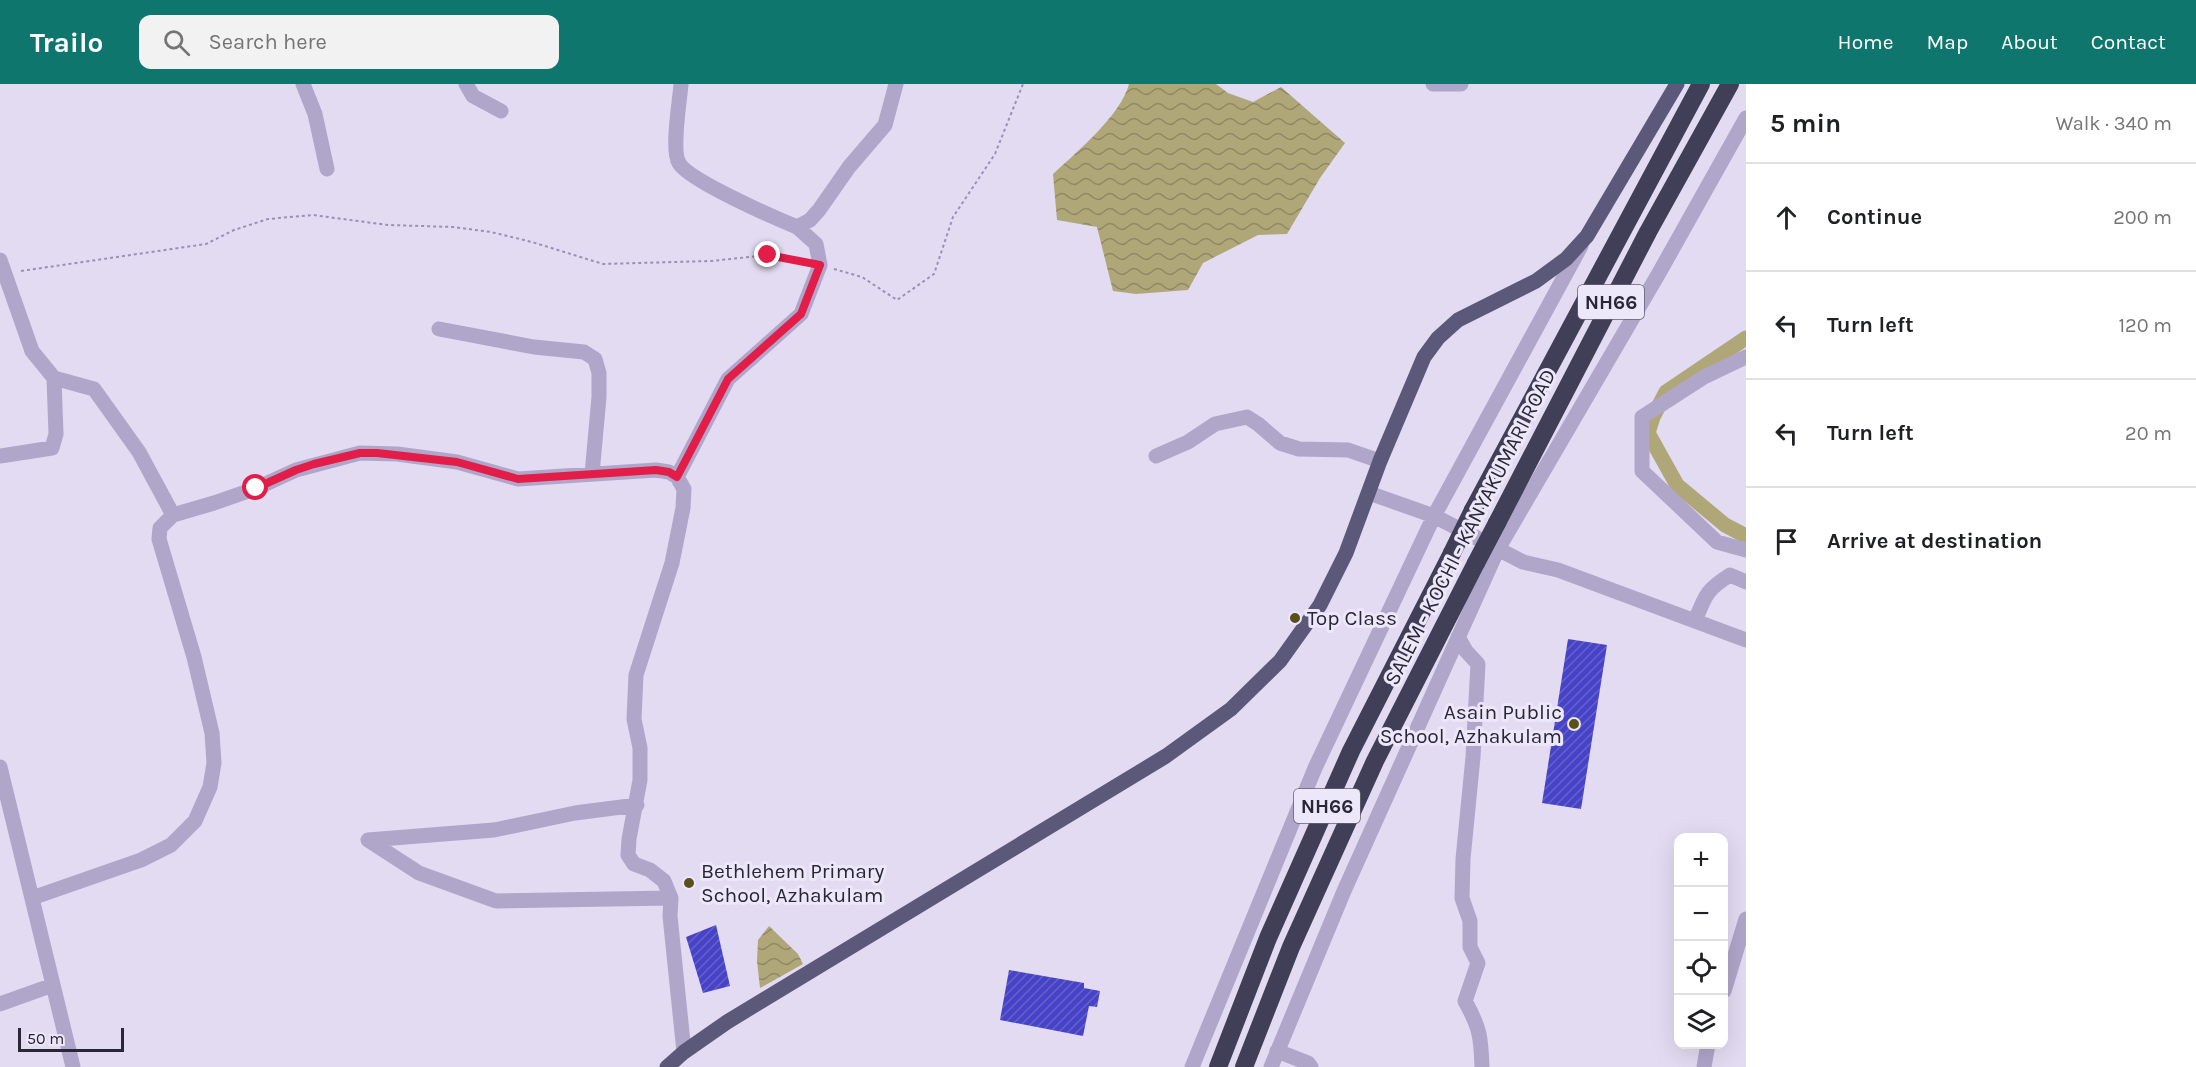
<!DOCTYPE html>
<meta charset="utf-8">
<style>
:root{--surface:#fff;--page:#f2f2f2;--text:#202124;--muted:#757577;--line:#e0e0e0;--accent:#0f766e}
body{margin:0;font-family:Karla,sans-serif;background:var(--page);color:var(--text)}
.controls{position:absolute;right:18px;bottom:18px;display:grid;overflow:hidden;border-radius:12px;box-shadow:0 6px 24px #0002}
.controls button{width:54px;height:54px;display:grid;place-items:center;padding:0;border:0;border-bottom:2px solid var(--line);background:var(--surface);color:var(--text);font:30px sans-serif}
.scale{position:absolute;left:18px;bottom:15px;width:106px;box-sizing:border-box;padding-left:6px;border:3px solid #292736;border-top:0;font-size:16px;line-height:21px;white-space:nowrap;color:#292736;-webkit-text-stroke:4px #ede7fa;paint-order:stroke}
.stop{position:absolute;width:18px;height:18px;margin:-14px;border:4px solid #e11d48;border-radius:50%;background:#fff}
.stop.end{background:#e11d48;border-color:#fff;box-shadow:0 2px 6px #0008}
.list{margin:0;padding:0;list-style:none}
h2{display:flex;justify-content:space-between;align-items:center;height:78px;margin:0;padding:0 24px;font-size:26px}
h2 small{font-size:20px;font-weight:400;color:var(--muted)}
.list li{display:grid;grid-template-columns:39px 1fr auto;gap:18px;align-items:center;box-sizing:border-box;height:108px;padding:0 24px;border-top:2px solid var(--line)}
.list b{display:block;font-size:22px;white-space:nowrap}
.list em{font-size:20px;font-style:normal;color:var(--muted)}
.icon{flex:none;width:33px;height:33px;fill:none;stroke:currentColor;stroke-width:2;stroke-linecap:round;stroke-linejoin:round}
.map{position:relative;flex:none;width:1746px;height:983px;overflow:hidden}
header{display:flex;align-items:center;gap:36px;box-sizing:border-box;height:84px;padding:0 30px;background:var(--accent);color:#fff}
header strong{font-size:28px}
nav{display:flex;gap:33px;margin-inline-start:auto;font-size:21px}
.search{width:420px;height:54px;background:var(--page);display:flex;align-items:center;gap:15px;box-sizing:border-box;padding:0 21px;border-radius:12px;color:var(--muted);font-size:22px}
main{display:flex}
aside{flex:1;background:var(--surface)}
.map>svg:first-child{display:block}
.water{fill:url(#water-waves)}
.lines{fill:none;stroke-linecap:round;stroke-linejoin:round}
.canal{stroke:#b0a779;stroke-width:15}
.building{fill:url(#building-hatch)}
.path{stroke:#9990b6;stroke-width:2;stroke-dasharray:3 3;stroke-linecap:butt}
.minor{stroke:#afa6ca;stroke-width:15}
.major{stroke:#5c5879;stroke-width:15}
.highway{stroke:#413e58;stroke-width:18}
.highway-bridge{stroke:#413e58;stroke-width:18}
.route{stroke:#e11d48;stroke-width:8}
.poi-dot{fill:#59501c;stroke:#ede7fa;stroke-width:2}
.labels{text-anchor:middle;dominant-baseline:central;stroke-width:6;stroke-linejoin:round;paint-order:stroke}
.shield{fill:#ede7fa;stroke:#646171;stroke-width:1.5}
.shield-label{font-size:20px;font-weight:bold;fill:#292736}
.street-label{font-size:21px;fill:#292736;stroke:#ede7fa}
.poi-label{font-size:21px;fill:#292736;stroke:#ede7fa;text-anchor:start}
</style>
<header>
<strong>Trailo</strong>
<div class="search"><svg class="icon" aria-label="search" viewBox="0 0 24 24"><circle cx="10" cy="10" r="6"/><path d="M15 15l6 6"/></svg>Search here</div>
<nav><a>Home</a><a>Map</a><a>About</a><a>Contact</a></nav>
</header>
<main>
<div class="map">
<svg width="1746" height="983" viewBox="0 0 1746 983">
<defs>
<pattern id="water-waves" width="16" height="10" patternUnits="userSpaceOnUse" patternTransform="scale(1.5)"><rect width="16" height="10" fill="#b0a779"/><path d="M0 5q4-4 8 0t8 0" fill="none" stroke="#8f8864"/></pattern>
<pattern id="building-hatch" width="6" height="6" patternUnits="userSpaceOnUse" patternTransform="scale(1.5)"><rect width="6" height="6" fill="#4743c8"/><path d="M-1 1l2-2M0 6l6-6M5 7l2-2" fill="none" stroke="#6562c7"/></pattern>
</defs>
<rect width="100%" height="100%" fill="#e2dbf2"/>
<path class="water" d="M1129,0h87l12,9 25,9 28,-15 64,56 -25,35 -33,56 -29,1 -55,28 -15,27 -52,4 -23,-3 -16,-64 -40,-7 -4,-46c24,-22 68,-59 76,-90z
M769,842l29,28 5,10 -43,24 -3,-27 1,-21z"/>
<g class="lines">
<path class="canal" d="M1746,254l-80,54 -13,25 -5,16 29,52 48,40 21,11"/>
</g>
<path class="building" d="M1568,555l39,6 -26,164 -39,-6z
M716,841l14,61 -27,7 -17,-56z
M1009,886l75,13v5l16,3 -3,16 -8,-1 -6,30 -83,-16z"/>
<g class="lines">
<path class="path" d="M834,185l28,8 35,23 37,-26 19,-57 42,-63 28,-70
M21,187l185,-27 28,-14 34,-11 45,-4 75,10 65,2 38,5 41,10 71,22 108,-3 57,-6 37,6"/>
<path class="minor" d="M303,0l12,30 12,55
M466,0l7,12 28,15
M681,0c-1,16 -10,66 -2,79 9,17 96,55 118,64l13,-7 9,-10 30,-43 36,-42 11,-41
M1433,0h28
M0,176l32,91 22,27 2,56 -4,14 -52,8
M439,245l95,18 50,5 11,7 4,14v24l-7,77
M1746,273l-42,20 -62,40v54l75,71 29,8
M54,294l40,11 45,63 34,63
M1156,372l32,-14 27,-18 32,-7 11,7 22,19 19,6 49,1 32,11
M677,393l51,-98 73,-65 19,-49 -4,-21 -19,-17
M1369,409l65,23 89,46 35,8 188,70
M1695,537c10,-25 11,-31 35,-46l16,7
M1458,553l8,14 12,13 -5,93 -10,102 -1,39 8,23v26l8,16 -13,38c15,27 16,36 17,66
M0,683l73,300
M637,721l-62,8 -81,17 -126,10 51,33 77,28 175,-3
M32,814l109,-38 30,-15 24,-24 15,-34 4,-24 -2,-30 -18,-76 -35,-118 1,-11 13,-13 41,-12 43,-15 39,-18 64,-17 37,1 60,8 61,17 138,-9 13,2 8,5 7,12 -1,19 -11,55 -36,112 -2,44 6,29v32l-11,59 -1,16 6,9 16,6 14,11 7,17 -1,18 14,136
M1724,907l22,-72
M0,920l53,-19
M1277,967l31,12 3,4
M1192,983l123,-299 119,-252 147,-270
M1271,983l73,-176 154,-342 161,-276 87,-155
M1704,983l4,-23"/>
<path class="major" d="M667,983l17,-15 43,-30 439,-266 65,-47 49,-48 40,-56 26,-52 34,-92 44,-104 14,-19 20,-18 78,-39 30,-22 21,-23 90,-152"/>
<path class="highway" d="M1473,426l228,-426
M1497,439l151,-291 82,-148
M1218,983l50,-129 83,-187 101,-198
M1244,983l47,-120 84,-186 101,-198"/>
<path class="highway-bridge" d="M1452,469l21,-43
M1476,479l21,-40"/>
</g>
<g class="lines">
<path class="route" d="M256,404l40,-18 18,-6 46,-11h17l80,9 61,17 138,-9 13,2 8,5 51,-98 73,-65 19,-49 -52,-10"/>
</g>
<g class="poi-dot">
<circle cx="1295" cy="534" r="6"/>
<circle cx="1574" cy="640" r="6"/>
<circle cx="689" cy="799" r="6"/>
</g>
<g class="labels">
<g class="shield">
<rect x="1578" y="201" width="66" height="34" rx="4.5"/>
<rect x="1294" y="705" width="66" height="34" rx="4.5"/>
</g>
<g class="shield-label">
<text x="1611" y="218">NH66</text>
<text x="1327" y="722">NH66</text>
</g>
<g class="street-label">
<text transform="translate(1470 443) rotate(-63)">SALEM - KOCHI - KANYAKUMARI ROAD</text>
</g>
<g class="poi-label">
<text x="1307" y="534">Top Class</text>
<text x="1562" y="628" text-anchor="end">Asain Public<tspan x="1562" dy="24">School, Azhakulam</tspan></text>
<text x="701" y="787">Bethlehem Primary<tspan x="701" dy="24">School, Azhakulam</tspan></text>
</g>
</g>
</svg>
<div class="controls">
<button>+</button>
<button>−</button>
<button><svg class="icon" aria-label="locate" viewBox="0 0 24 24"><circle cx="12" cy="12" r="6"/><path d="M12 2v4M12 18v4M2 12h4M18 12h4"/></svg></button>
<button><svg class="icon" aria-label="layers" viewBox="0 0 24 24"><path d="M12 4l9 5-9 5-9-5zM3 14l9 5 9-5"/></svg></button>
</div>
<div class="scale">50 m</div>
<div class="stop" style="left:256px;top:404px"></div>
<div class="stop end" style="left:768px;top:171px"></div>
</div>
<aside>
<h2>5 min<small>Walk · 340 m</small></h2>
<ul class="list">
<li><svg class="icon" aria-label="ahead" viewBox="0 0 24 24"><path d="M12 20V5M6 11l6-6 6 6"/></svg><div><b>Continue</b></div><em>200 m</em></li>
<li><svg class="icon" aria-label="left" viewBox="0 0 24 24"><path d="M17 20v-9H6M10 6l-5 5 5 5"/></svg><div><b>Turn left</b></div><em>120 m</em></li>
<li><svg class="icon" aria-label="left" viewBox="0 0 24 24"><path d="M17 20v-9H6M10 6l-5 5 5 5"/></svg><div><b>Turn left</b></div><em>20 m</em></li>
<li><svg class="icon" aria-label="arrive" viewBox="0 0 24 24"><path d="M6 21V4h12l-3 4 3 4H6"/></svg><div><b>Arrive at destination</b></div></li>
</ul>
</aside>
</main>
